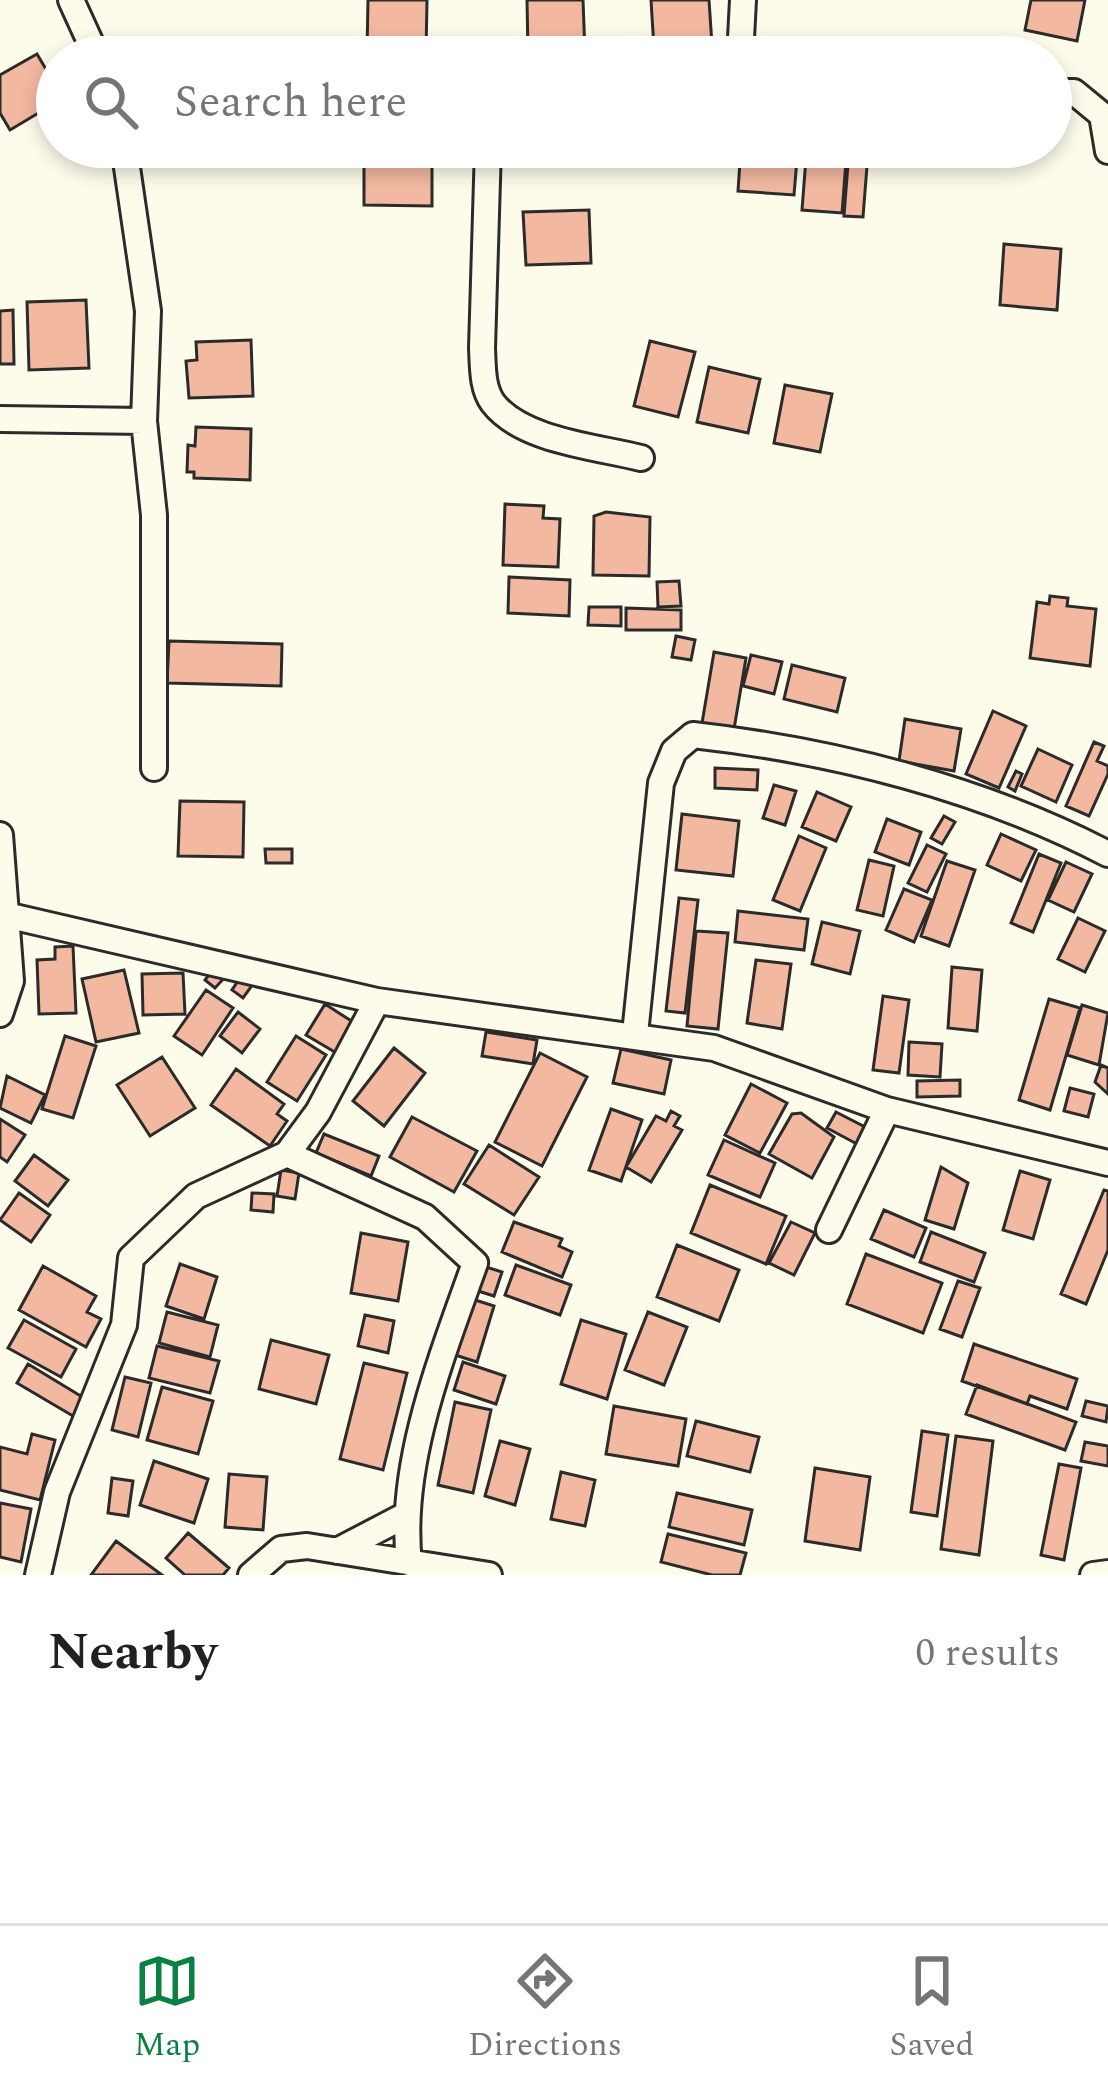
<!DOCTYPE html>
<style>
:root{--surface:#fff;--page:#f6f6f6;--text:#202124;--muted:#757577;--line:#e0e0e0;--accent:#0b8043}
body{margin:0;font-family:Spectral,serif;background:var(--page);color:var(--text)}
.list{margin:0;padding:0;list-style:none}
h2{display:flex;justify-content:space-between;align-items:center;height:156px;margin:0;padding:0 48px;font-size:51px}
h2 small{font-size:39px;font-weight:400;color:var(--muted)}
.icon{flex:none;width:66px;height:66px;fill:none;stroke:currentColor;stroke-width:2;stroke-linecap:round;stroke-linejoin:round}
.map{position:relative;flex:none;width:1108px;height:1575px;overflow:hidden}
.search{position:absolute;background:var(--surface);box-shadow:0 6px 18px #0003;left:36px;right:36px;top:36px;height:132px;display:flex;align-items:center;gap:30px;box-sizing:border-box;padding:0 42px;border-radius:66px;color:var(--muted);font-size:45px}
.sheet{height:348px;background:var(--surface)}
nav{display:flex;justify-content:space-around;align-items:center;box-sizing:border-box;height:168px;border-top:3px solid var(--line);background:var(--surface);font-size:33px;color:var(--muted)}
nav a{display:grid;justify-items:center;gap:6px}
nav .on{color:var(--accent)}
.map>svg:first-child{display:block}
.building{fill:#f2b8a0;stroke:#2b2b2b;stroke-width:3}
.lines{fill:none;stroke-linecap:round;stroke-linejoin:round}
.minor-casing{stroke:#2b2b2b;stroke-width:30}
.minor{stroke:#fdfbea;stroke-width:24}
</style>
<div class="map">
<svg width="1108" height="1575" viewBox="0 0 1108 1575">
<rect width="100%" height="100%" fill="#fdfbea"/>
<path class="building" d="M368,0h59l-1,53 -59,-1z
M527,0h56l2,53 -57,1z
M651,0h58l3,45 -58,4z
M1031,0h54l-8,41 -52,-11z
M37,54l20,34v14l-47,28 -10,-17v-38z
M364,147h68v59l-68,-1z
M741,147h57l-4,48 -56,-4z
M806,158l40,3 -4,52 -40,-3z
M848,164l19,2 -4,51 -19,-1z
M589,210l2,53 -65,2 -3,-53z
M1004,244l57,5 -4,61 -57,-5z
M86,300l3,68 -60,2 -2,-68z
M13,310l1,54h-14v-53z
M251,340l2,56 -64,2 -3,-37 11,-1 -1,-18z
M650,341l45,11 -17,65 -44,-11z
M709,367l51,12 -12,54 -51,-11z
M785,385l47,9 -12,58 -46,-9z
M196,427l55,2 -1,51 -56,-2v-6h-7l1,-27 7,1z
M505,504l39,2 -1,12 17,1 -2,48 -55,-2z
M606,512l44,5 -1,59 -56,-1 1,-59z
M509,577l61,3 -1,36 -61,-3z
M679,581l2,25 -23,1 -1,-25z
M1050,596l18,2 -1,8 29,3 -6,57 -60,-8 7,-56 12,2z
M589,607h32v19l-33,-1z
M626,608l55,2v20h-55z
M676,636l19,4 -4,20 -19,-3z
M169,641l113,3 -1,42 -114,-3z
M714,652l32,6 -13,77 -32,-6z
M751,655l31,7 -8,32 -31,-8z
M792,665l53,13 -8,34 -53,-13z
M993,711l33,15 -27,62 -33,-14z
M905,719l56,10 -7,42 -55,-10z
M1094,742l10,4 -7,15 11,5v8l-19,42 -23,-10z
M1038,749l34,16 -16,37 -35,-16z
M715,768l43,2 -1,20 -42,-2z
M1016,771l6,3 -7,17 -7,-4z
M774,785l22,6 -11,34 -22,-7z
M817,792l34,15 -15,34 -34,-14z
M180,801l64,1 -1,55 -65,-1z
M682,814l57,7 -6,55 -57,-6z
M944,816l11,6 -13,22 -11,-6z
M887,819l34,13 -12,33 -34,-13z
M1001,834l35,16 -15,31 -34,-16z
M799,836l27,12 -26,63 -27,-11z
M927,845l19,9 -19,38 -19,-9z
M265,849h27v14h-26z
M1039,854l22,9 -28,69 -22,-9z
M869,860l25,6 -11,50 -26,-6z
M947,861l28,9 -26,76 -28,-10z
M1066,862l26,12 -18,38 -26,-12z
M904,889l28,11 -18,42 -28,-12z
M679,898l19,2 -13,113 -19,-2z
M738,911l70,8 -4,31 -69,-8z
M1078,918l27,13 -20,41 -27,-13z
M822,922l38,9 -10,43 -38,-10z
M696,931l32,2 -10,96 -31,-3z
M73,946l3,67 -37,1 -2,-54 18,-1v-12z
M756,960l35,4 -9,65 -35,-6z
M216,966l11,9 -12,13 -10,-8z
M952,967l30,3 -5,61 -29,-3z
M124,970l15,63 -43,9 -14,-63z
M244,972l12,8 -13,18 -11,-8z
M183,973l2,41 -42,1 -1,-41z
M206,990l27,18 -31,47 -28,-19z
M883,996l26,4 -10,73 -26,-3z
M1049,999l31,9 -30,102 -31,-10z
M325,1004l31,20 -18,30 -32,-19z
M1082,1005l26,8 -9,52 -32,-10z
M238,1012l22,17 -18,24 -22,-17z
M486,1032l51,8 -4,24 -51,-8z
M65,1036l31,10 -23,72 -31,-9z
M296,1036l30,19 -29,46 -30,-19z
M909,1042l33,2 -2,33 -32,-2z
M394,1048l31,25 -41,53 -31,-25z
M621,1049l50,11 -7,34 -51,-11z
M540,1053l47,24 -45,89 -47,-24z
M162,1057l33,51 -45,28 -33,-51z
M1101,1065l7,3v26l-13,-12z
M236,1069l48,35 -7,10 10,7 -17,25 -59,-41z
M7,1076l38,19 -14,28 -31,-15z
M960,1080v16l-43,1v-16z
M751,1084l36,19 -27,50 -35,-18z
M1070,1088l24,6 -6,23 -24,-6z
M611,1109l31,11 -21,61 -32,-11z
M671,1111l9,5 -6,10 8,4 -31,52 -25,-15 30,-51 10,5z
M836,1112l29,15 -8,17 -30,-16z
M801,1113l33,24 -22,41 -43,-24 23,-40z
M412,1117l65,34 -23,41 -64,-35z
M0,1119l25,16 -18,27 -7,-5z
M324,1134l55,22 -8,20 -55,-23z
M724,1140l51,23 -15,34 -52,-22z
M489,1145l50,32 -25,38 -50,-31z
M34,1155l34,25 -20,26 -33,-25z
M941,1167l27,16 -14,46 -29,-9z
M281,1170l18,3 -4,26 -18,-3z
M1020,1171l30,9 -17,59 -30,-9z
M710,1185l76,31 -20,48 -75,-31z
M1104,1190l4,1v59l-22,54 -25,-10z
M19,1193l31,22 -19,27 -31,-22z
M252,1193l22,1 -1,18 -22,-2z
M884,1210l42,18 -12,29 -43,-18z
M514,1222l48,17 -3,7 13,6 -10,25 -60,-25z
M791,1222l24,11 -21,42 -25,-12z
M931,1232l54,21 -11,29 -54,-20z
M361,1233l47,9 -10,59 -47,-8z
M677,1245l62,25 -20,51 -62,-24z
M866,1254l76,29 -19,50 -76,-29z
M180,1264l37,13 -13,42 -38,-13z
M516,1265l55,20 -11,30 -55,-20z
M43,1266l53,30 -9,16 14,7 -15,28 -67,-37z
M483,1266l19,6 -8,24 -19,-6z
M958,1281l22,7 -18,49 -22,-8z
M469,1298l25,8 -17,56 -25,-8z
M167,1312l51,13 -8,32 -51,-14z
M648,1312l39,15 -23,58 -39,-15z
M365,1315l29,6 -6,32 -30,-7z
M24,1320l52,29 -15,28 -53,-29z
M581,1320l45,14 -19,65 -46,-15z
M271,1340l58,15 -13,49 -57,-15z
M974,1344l103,35 -10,30 -37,-13 -3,8 -65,-23z
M157,1346l62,15 -9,32 -61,-15z
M463,1362l42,14 -9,28 -42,-14z
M364,1363l43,10 -24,97 -43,-11z
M28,1364l56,34 -11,18 -56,-33z
M125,1377l26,6 -13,54 -26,-7z
M977,1385l99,37 -11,28 -99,-36z
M162,1387l51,14 -15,53 -51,-14z
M1086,1401l22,5 -2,16 -24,-6z
M455,1402l36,8 -18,83 -35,-8z
M614,1406l72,13 -8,47 -72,-12z
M696,1421l63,16 -9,35 -63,-16z
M922,1431l26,4 -11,81 -26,-4z
M32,1434l23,6 -15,60 -40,-10v-43l27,7z
M956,1436l37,5 -14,114 -38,-6z
M500,1441l30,8 -15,56 -30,-9z
M1085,1442l23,4v20l-27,-5z
M154,1461l54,18 -14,44 -54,-18z
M1059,1464l22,4 -17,92 -23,-5z
M815,1468l55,9 -10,73 -55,-9z
M561,1472l34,8 -10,46 -34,-7z
M229,1474l38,3 -4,53 -38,-3z
M112,1478l21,3 -5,35 -20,-3z
M677,1493l75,17 -8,35 -75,-18z
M0,1503l31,6 -10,53 -21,-5z
M188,1533l41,35 -6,7h-38l-19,-17z
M668,1534l78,19 -6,22h-28l-51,-13z
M116,1541l46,34h-71z"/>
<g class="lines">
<g class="minor-casing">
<path id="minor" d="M71,0l26,57
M740,57l3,-57
M1051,92h23l28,23 6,36
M124,147l24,164 -4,110 10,94v253
M488,147l-6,201c1,19 0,40 11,55 29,38 105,44 148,55
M0,419l144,2
M0,835l11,146 -11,33
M6,915l371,86 337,47 173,62 221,53
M635,1034l26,-251 13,-32 19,-16c141,16 288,53 415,119
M287,1154l138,63 50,46c-33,93 -77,201 -66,300
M829,1230l58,-120
M337,1551l67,-35
M38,1575l19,-83 67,-167 7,-67 65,-62 91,-42 31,-42 59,-111
M251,1575l30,-26 26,-3 182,29
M1093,1575l15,-2"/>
</g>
<use href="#minor" class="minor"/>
</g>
</svg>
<div class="search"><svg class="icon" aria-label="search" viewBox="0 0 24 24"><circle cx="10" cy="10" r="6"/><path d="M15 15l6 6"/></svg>Search here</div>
</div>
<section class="sheet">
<h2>Nearby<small>0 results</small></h2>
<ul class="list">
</ul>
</section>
<nav>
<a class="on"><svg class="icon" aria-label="map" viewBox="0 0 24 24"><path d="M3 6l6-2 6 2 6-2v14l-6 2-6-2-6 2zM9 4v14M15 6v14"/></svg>Map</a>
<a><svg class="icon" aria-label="directions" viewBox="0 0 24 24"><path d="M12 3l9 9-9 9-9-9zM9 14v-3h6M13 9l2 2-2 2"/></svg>Directions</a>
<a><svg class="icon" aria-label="saved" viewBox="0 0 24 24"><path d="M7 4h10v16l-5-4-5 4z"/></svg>Saved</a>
</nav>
